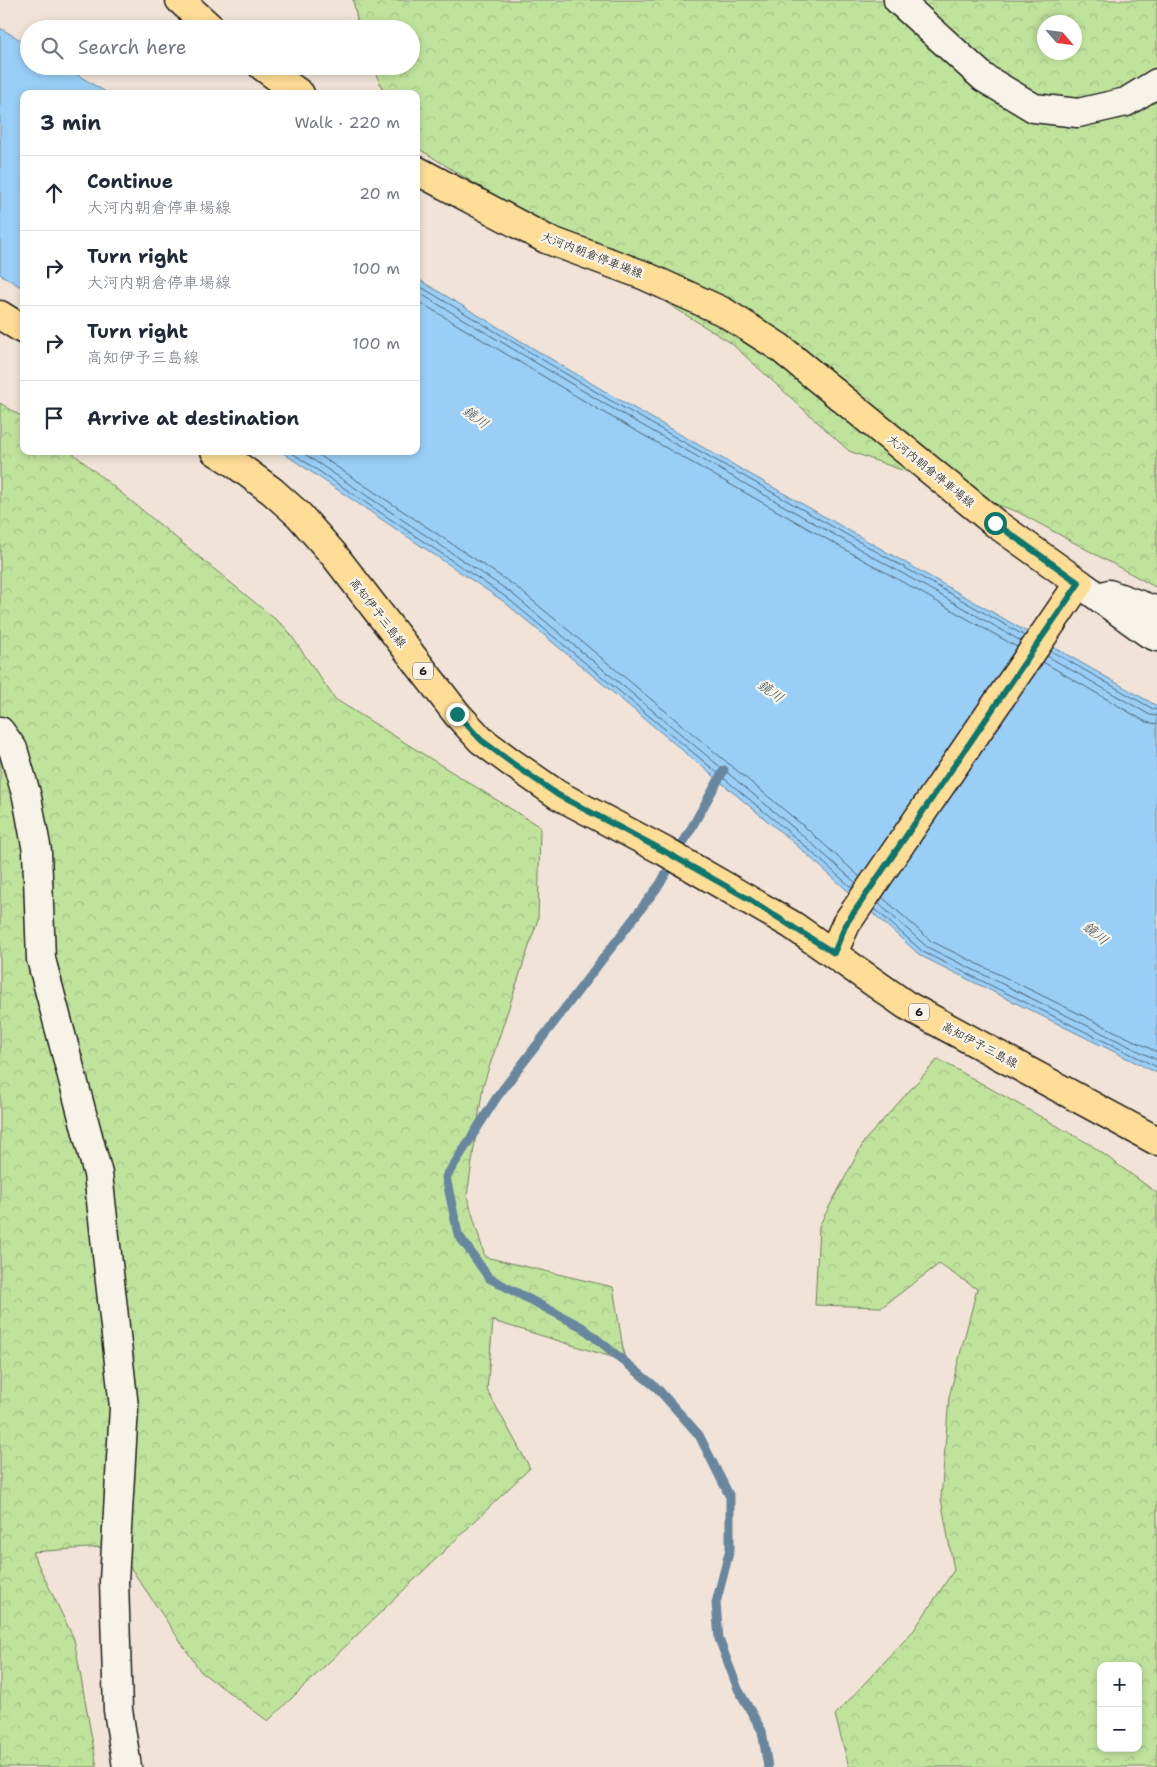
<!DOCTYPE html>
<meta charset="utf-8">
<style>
:root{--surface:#fff;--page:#f2f2f3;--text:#1f2937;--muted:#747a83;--line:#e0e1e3}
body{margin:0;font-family:"Shantell Sans","Klee One",sans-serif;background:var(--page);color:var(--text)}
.controls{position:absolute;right:15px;bottom:15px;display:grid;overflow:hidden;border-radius:10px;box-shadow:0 2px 8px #0003}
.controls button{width:45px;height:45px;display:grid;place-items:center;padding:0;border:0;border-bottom:1px solid var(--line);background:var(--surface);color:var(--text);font:25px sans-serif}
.compass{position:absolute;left:1037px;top:15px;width:45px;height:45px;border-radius:50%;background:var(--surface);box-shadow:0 2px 8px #0003;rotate:118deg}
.stop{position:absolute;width:15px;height:15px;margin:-11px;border:4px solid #0f766e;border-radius:50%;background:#fff}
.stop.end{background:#0f766e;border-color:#fff;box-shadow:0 1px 5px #0008}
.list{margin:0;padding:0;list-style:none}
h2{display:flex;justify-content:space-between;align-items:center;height:65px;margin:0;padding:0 20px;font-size:21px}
h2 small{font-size:16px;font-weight:400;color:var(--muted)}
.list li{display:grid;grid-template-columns:32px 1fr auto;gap:15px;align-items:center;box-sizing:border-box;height:75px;padding:0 20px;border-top:1px solid var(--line)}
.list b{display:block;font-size:19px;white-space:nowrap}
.list p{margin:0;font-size:16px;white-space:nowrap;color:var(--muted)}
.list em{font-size:16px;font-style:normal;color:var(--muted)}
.icon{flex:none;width:28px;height:28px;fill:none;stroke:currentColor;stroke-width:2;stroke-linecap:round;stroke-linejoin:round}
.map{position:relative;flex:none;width:1157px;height:1767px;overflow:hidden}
.search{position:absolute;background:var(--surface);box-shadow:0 2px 8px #0003;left:20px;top:20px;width:400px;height:55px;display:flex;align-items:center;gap:12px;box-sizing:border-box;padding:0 18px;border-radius:28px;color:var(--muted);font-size:19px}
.panel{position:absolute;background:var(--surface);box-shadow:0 2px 8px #0003;left:20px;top:90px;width:400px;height:365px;border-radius:10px}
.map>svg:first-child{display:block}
.forest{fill:url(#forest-crowns);stroke:#6e805c;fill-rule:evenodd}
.water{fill:#99cff7;stroke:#67879f}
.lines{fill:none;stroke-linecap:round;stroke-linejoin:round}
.shore{stroke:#4e6474;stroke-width:1}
.stream{stroke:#67879f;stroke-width:9}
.minor-casing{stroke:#1c1c1c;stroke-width:31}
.major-casing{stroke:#1c1c1c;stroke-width:31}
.minor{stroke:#f7f3e8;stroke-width:28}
.major{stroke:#fedd96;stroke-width:28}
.route{stroke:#0f766e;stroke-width:6}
.labels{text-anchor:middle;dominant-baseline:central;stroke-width:4.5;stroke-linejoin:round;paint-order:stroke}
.shield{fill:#f7f3e8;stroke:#5e5c59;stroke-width:1}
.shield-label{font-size:11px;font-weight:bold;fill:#1c1c1c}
.street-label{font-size:12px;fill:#1c1c1c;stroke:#f7f3e8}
.water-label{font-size:14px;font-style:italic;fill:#42525e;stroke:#f7f3e8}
</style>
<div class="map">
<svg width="1157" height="1767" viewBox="0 0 1157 1767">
<defs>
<pattern id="forest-crowns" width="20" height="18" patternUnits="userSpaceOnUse" patternTransform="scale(1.25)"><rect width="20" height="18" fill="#c0e39c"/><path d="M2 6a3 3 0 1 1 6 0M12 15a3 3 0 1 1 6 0" fill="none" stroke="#a4c286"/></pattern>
</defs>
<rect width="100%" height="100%" fill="#f1e3d7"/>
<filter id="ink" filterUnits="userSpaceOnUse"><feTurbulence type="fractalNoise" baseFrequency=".02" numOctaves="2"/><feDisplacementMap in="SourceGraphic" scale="10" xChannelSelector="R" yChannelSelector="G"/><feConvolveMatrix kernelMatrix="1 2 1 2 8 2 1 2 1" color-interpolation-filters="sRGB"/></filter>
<g filter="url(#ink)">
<path class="forest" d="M353,0h804v588l-139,-76 -169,-61 -118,-108 -315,-196v-53h-31l-13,-28h39v-37h-52zM1044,22h30v30h-30z
M0,403l24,15v33h46l216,177 49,71 205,128 -2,92 -55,167 -16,110 18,61 128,30 12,74 -132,-40 -6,69 43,78 -262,253 -67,-49 -85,-126 -84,6 42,87 23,128h-97z
M938,1059l153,86 66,48v574h-308l-14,-52 79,-85 40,-60 -13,-71 8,-102 28,-108 -38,-25 -57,43 -67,-2 4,-79 46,-86zM1101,1666h37v82h-37z"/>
<path class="water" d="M0,28l29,17v21h34l46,28h-85v195l-24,-15z
M416,278l195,117 546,311v367l-236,-117 -127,-113 -291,-242 -223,-150h136z"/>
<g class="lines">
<path class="shore" d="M416,284l192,115 417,237
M416,291l189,113 416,237
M416,300l185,111 416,236
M289,451l217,146 291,242 55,49
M300,451l210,141 291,242 55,49
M313,451l202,135 291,242 54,49
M1051,651l102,58 4,1
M1047,656l103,59 7,1
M1043,662l103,60 11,2
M882,897l49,44 226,111
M878,903l49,44 230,113
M875,909l48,43 234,115"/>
<path class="stream" d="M724,770l-64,114 -163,213 -51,80 12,57 31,44 93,49 75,61 42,47 31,62v52l-14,54 3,36 19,50 24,42 6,36"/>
<g class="minor-casing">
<path id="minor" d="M898,0l86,78 50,30 44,5 48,-11 31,-19
M1079,583l69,50 9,4
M1109,594l48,17
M0,731l13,18 14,48 10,54 4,108 57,215 26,233 -10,174 4,129 9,57"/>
</g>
<g class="major-casing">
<path id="major" d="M180,0l32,29
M262,66l38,28
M416,170l130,69 97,36 81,37 55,35 216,176 84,60 -233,341 -13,29
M0,315l24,15
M215,451l19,12 38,28 27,24 35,40 123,159 24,26 31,23 46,32 106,56 128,74 114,80 251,136"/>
</g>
<use href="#minor" class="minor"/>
<use href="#major" class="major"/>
</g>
</g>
<g class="lines" filter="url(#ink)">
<path class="route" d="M457,714l24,26 31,23 46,32 106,56 83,47 87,55 12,-29 233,-341 -84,-60"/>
</g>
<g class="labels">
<g class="shield">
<rect x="413" y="662.5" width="20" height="17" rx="4"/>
<rect x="909" y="1003.5" width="20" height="17" rx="4"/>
</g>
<g class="shield-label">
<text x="423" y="671">6</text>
<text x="919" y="1012">6</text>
</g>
<g class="street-label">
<text transform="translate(592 255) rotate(21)">大河内朝倉停車場線</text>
<text transform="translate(931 471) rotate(39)">大河内朝倉停車場線</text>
<text transform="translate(378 613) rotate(52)">高知伊予三島線</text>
<text transform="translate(980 1045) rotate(28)">高知伊予三島線</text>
</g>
<g class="water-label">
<text transform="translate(476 417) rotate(37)">鏡川</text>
<text transform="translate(771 691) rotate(36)">鏡川</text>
<text transform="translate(1096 933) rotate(40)">鏡川</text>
</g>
</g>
</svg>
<div class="controls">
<button>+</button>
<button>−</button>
</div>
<svg class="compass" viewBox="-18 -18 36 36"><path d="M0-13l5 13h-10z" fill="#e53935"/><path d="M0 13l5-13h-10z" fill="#747a83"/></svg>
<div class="stop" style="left:995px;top:523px"></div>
<div class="stop end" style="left:457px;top:714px"></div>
<div class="search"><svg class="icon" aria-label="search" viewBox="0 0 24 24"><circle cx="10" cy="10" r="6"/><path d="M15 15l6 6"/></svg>Search here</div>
<section class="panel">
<h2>3 min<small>Walk · 220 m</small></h2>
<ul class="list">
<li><svg class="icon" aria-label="ahead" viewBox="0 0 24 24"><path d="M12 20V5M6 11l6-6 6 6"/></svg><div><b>Continue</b><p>大河内朝倉停車場線</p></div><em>20 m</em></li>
<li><svg class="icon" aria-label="right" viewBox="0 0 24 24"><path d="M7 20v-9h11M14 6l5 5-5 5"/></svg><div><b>Turn right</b><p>大河内朝倉停車場線</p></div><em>100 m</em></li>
<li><svg class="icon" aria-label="right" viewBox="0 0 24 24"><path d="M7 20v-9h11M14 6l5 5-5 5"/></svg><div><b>Turn right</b><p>高知伊予三島線</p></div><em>100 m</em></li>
<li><svg class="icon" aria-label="arrive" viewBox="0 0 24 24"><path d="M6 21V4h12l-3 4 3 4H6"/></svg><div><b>Arrive at destination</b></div></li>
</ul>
</section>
</div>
